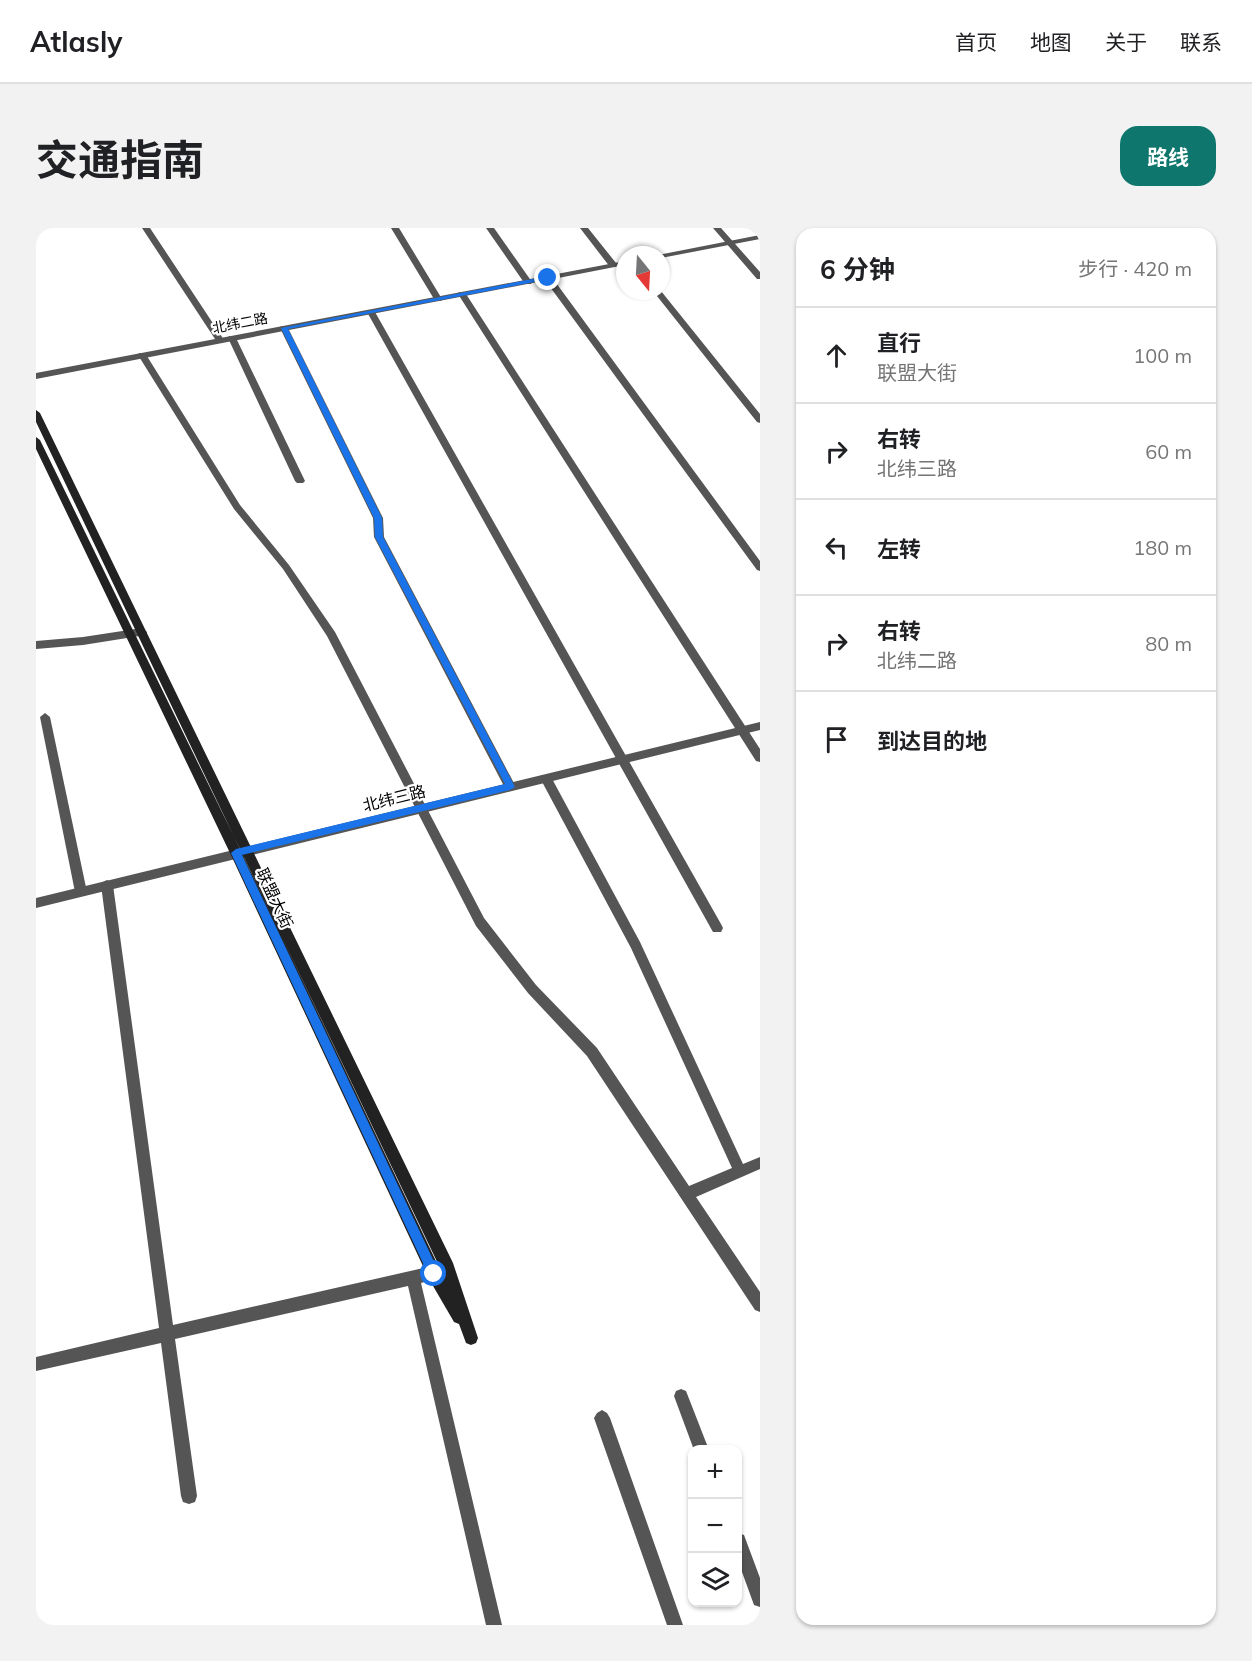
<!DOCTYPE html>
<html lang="zh">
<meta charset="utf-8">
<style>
:root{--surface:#fff;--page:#f2f2f2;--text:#202124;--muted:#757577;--line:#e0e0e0;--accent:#0f766e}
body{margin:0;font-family:Mulish,"Noto Sans SC",sans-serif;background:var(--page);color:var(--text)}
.controls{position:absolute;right:18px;bottom:18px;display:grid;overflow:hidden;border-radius:12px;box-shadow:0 2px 4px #0004}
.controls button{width:54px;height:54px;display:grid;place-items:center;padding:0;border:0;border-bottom:2px solid var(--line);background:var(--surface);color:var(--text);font:30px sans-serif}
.compass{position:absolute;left:580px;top:18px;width:54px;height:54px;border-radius:50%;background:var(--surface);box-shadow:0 2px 4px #0004;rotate:162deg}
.stop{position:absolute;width:18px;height:18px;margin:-14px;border:4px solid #1a73e8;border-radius:50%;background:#fff}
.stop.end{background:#1a73e8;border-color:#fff;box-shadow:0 2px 6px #0008}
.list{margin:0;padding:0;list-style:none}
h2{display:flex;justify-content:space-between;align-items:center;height:78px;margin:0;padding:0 24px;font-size:26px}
h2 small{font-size:20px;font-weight:400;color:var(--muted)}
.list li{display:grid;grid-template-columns:39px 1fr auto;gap:18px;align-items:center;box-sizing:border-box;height:96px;padding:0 24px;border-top:2px solid var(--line)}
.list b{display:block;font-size:22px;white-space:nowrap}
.list p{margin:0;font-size:20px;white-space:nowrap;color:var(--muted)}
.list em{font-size:20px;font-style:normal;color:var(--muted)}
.icon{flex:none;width:33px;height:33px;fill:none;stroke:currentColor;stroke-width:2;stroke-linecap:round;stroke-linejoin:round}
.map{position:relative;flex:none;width:724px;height:1397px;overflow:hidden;border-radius:18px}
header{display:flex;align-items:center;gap:36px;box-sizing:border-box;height:84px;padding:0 30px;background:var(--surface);border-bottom:2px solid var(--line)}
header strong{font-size:28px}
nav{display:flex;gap:33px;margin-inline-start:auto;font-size:21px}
.intro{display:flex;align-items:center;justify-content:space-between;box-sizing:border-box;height:144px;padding:0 36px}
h1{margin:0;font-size:42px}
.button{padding:15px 27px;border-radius:18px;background:var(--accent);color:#fff;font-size:21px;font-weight:700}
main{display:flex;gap:36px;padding:0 36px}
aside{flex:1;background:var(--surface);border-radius:18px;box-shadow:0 2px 4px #0004}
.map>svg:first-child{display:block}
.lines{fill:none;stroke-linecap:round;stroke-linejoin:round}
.service{fill:#555;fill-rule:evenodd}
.tertiary{fill:#555;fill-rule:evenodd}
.secondary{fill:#222;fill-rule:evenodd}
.route{fill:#1a73e8}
.labels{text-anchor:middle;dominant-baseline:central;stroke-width:4.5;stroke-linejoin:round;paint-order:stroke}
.far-street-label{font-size:14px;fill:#000;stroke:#fff}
.street-label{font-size:16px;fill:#000;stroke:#fff}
</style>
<header>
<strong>Atlasly</strong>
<nav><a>首页</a><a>地图</a><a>关于</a><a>联系</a></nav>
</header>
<div class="intro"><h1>交通指南</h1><a class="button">路线</a></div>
<main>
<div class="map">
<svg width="724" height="1397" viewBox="0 0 724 1397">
<rect width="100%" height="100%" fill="#fff"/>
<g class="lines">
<path class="service" d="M106,0h8l74,112 -1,2h-6z
M355,0h8l43,71 -1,2 -7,-2z
M450,0h8l38,54 -1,2h-6z
M544,0h8l28,35v4h-6z
M677,0h8l39,44v7h-3z
M509,48h6l209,285v10l-3,-1 -212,-290z
M617,63h8l99,123v9l-3,-1z
M423,64l7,2 294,455v13l-4,-1 -298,-467z
M332,82l7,2 346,612 2,4 -2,4h-8l-346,-620z
M245,98l7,2 95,190 1,19 132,250 -2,3h-8l-132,-253 -1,-19 -93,-190z
M193,108l7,2 69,143 -2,2h-6l-2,-2 -67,-143z
M103,125h6l95,152 49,60 46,67 149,286 52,67 61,63 92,138 43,-18 -101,-220 -91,-170 2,-3h8l90,167 103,222 17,-7v12l-64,28 64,95v20l-5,-2 -168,-254 -59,-63 -52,-67 -149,-290 -44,-67 -49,-60 -96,-154z
M106,400l5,4 -1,3 -63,10 -47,4v-8l47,-4z
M9,485l5,4 37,175 -2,3h-8l-2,-3 -35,-175z
M71,652l4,2 2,3 60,440 268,-61 5,2 2,5 -2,5 -25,7 81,342h-16l-78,-339 -233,53 22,157 -2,6 -6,2 -6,-2 -2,-6 -20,-153 -125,28v-14l123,-29 -58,-443 2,-3z
M645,1161l5,2 23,59h-15l-20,-54 2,-5z
M566,1182l5,3 3,5 73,207h-16l-73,-207 3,-5z
M702,1305l6,2 16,43v29l-6,-2 -16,-44z"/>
<path class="tertiary" d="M724,7v4l-99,19v-3h-3z
M589,33v4l-589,114v-6z
M724,494v8l-724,178v-10z"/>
<path class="secondary" d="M0,182l4,3 413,850 25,75 -2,5 -5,2 -5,-2 -7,-19 -5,-2 -25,-43 -199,-426 -194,-404v-12l4,3 202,413 202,425 -3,-8 -405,-848z"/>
</g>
<path class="route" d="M512,48l2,3 -262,50 94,189 1,19 132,250 -5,3 -268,65 196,415 1,4 -5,5 -4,-1 -199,-425 5,-4 269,-65 -130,-247 -1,-19 -93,-190z"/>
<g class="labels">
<g class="far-street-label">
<text transform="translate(204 95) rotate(-11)">北纬二路</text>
</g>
<g class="street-label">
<text transform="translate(358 570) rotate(-14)">北纬三路</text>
<text transform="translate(239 670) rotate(65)">联盟大街</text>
</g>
</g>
</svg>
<div class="controls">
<button>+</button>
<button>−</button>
<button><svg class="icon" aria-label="layers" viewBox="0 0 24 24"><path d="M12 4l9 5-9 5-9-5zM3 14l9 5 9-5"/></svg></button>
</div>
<svg class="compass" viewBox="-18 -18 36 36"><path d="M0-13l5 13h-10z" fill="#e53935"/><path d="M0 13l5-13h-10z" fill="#757577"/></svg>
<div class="stop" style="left:398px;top:1046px"></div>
<div class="stop end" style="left:512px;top:50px"></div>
</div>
<aside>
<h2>6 分钟<small>步行 · 420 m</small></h2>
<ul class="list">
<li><svg class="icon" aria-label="ahead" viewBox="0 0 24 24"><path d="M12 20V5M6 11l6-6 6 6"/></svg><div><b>直行</b><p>联盟大街</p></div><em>100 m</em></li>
<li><svg class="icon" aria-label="right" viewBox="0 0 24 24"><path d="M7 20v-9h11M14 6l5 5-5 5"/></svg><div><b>右转</b><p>北纬三路</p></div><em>60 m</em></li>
<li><svg class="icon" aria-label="left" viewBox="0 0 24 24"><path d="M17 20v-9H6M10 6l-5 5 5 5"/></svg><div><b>左转</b></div><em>180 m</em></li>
<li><svg class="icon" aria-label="right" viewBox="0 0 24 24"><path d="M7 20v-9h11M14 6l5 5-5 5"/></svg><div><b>右转</b><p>北纬二路</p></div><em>80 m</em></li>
<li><svg class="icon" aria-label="arrive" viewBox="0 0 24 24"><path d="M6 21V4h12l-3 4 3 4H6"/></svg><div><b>到达目的地</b></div></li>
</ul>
</aside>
</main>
